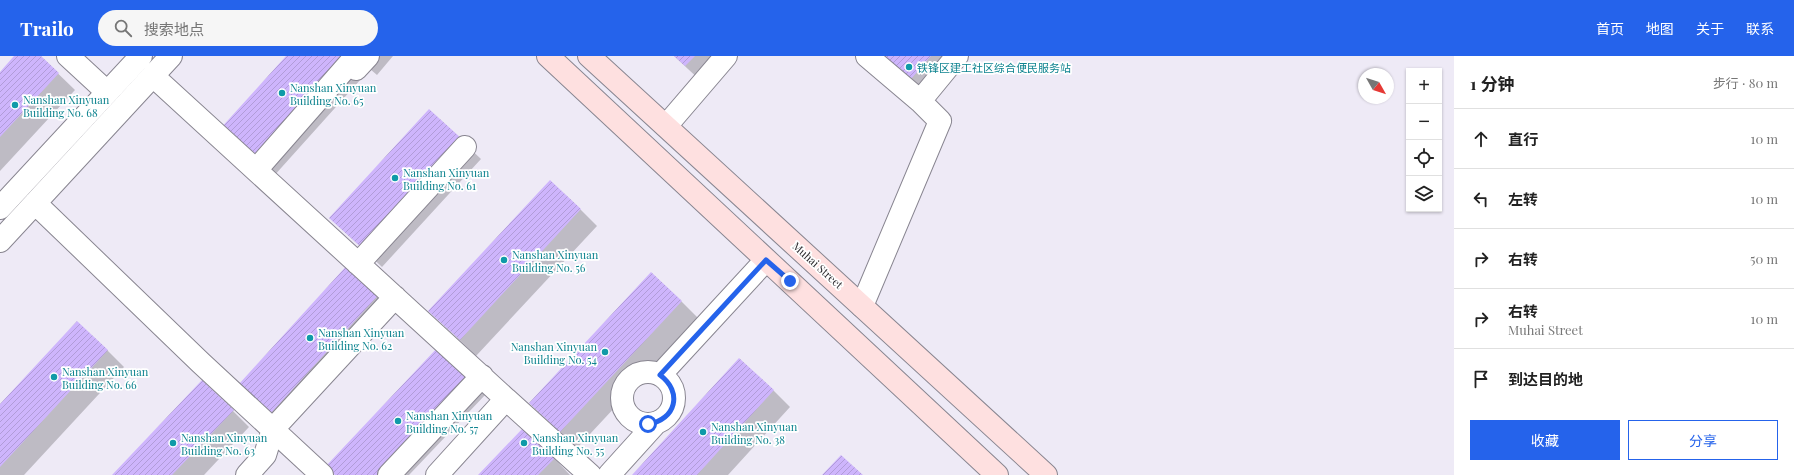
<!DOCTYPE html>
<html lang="zh">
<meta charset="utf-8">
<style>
:root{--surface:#fff;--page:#f6f6f6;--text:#222;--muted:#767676;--line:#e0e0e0;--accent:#2563eb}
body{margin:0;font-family:"Playfair Display","Noto Sans SC",serif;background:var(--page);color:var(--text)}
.controls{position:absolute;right:12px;top:12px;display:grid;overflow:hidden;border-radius:0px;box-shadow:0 1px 3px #0004}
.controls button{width:36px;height:36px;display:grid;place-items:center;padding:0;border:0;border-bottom:1px solid var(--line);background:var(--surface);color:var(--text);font:20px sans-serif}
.compass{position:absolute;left:1358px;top:12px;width:36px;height:36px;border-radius:50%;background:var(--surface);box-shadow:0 1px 3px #0004;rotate:129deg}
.stop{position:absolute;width:12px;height:12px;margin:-9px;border:3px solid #2563eb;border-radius:50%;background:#fff}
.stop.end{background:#2563eb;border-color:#fff;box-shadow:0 1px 4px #0008}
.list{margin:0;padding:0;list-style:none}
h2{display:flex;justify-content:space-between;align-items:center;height:52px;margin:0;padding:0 16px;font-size:17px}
h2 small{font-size:13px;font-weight:400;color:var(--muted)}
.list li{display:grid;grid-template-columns:26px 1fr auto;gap:12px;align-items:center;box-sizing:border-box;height:60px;padding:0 16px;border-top:1px solid var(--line)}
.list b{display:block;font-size:15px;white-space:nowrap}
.list p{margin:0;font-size:13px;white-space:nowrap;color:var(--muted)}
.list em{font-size:13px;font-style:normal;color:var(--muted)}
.actions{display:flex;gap:8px;padding:12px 16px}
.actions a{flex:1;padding:9px 0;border:1px solid var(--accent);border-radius:0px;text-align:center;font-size:14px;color:var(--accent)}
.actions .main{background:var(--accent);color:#fff}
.icon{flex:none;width:22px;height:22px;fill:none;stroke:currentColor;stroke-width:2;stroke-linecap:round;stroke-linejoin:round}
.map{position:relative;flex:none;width:1454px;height:419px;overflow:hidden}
header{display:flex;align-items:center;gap:24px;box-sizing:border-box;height:56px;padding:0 20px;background:var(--accent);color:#fff}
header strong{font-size:19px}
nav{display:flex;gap:22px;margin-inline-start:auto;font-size:14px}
.search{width:280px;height:36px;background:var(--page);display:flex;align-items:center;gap:10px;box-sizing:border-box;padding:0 14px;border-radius:22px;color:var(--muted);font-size:15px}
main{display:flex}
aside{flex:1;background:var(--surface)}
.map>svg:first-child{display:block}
.shadow{fill:#0003}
.building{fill:url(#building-hatch)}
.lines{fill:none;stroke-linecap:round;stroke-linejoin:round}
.minor-casing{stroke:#888590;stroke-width:24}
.secondary-casing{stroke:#888590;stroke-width:24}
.minor{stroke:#fff;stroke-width:22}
.secondary{stroke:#fee0e0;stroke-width:22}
.route{stroke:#2563eb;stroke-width:5}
.culture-dot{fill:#0f9aa8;stroke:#fff;stroke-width:1.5}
.labels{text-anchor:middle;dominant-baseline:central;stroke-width:3.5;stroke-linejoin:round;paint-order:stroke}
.culture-label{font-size:11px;fill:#0d838f;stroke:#fff;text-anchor:start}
.street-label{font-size:11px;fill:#29282c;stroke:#fff}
</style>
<header>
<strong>Trailo</strong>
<div class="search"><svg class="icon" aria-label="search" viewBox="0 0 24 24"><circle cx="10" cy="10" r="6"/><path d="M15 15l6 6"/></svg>搜索地点</div>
<nav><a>首页</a><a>地图</a><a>关于</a><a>联系</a></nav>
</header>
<main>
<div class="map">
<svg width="1454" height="419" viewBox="0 0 1454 419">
<defs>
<pattern id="building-hatch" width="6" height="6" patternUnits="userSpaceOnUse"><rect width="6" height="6" fill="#ceb5fc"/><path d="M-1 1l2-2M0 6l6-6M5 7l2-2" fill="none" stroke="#b19cd8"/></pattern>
</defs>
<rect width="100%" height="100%" fill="#eeeaf6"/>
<path class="shadow" d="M16,0h24l35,34 -75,81v-98z
M287,0h106l-16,19 -7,-6 -97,108 -52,-48z
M674,0h52l-24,26z
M883,0h63l-21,36z
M461,84l20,19 -99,108 -52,-49z
M580,153l17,17 -121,130 -30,-29z
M381,236l17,17 -110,120 -31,-29z
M681,245l17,17 -121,130 -30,-29z
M439,292l47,46 -77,81h-73z
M107,294l17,17 -100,108h-24v-70z
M773,334l17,17 -62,68h-94z
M233,355l16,16 -45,48h-91z
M554,402l16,17h-90z"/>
<path class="building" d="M14,0h27l18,17 -59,64v-65z
M286,0h58l-92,102 -32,-29z
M674,0h21l-10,10z
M884,0h47l-20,23z
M429,53l33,30 -100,109 -33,-30z
M550,124l31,29 -121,131 -32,-29z
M350,206l32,29 -111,122 -32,-29z
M651,216l31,29 -122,131 -31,-29z
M77,265l31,29 -108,117v-63z
M439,290l32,30 -94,99h-42l-9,-9z
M739,302l35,32 -77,85h-65z
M202,324l32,30 -62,65h-60z
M523,372l32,30 -17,17h-60z
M841,399l22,20h-41z"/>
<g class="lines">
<g class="minor-casing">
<path id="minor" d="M68,0l39,36
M867,0l53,45
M153,20l353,323 -69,76
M666,70l60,-70
M256,114l93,-106 7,5 12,-13
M35,147l166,160 121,112
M0,152l141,-152
M0,185l171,-185
M358,208l107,-117
M862,250l78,-185 -20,-20 37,-45
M622 342a26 26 0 1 1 52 0a26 26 0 1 1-52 0Z
M660,319l106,-115
M506,343l84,76
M247,419l18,-20 8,-26 122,-132
M389,419l93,-99
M609,419l47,-52"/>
</g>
<g class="secondary-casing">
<path id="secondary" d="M548,0l449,419
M589,0l457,419"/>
</g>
<use href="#minor" class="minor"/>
<use href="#secondary" class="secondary"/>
</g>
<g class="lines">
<path class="route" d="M648,368c28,-4 35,-32 12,-49l106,-115 24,21"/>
</g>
<g class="culture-dot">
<circle cx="909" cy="11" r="4"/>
<circle cx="282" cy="37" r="4"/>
<circle cx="15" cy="49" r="4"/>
<circle cx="395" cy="122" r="4"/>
<circle cx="504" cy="204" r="4"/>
<circle cx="310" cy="282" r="4"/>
<circle cx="605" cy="296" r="4"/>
<circle cx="54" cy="321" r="4"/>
<circle cx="398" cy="365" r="4"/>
<circle cx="703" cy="376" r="4"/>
<circle cx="173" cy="387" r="4"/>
<circle cx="524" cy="387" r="4"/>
</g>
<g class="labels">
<g class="culture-label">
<text x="917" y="11">铁锋区建工社区综合便民服务站</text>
<text x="290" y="31">Nanshan Xinyuan<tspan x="290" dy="13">Building No. 65</tspan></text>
<text x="23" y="43">Nanshan Xinyuan<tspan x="23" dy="13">Building No. 68</tspan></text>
<text x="403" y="116">Nanshan Xinyuan<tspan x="403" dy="13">Building No. 61</tspan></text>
<text x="512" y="198">Nanshan Xinyuan<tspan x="512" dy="13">Building No. 56</tspan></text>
<text x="318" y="276">Nanshan Xinyuan<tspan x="318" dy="13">Building No. 62</tspan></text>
<text x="597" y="290" text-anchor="end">Nanshan Xinyuan<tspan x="597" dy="13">Building No. 54</tspan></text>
<text x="62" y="315">Nanshan Xinyuan<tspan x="62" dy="13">Building No. 66</tspan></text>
<text x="406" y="359">Nanshan Xinyuan<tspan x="406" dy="13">Building No. 57</tspan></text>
<text x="711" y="370">Nanshan Xinyuan<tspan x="711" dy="13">Building No. 38</tspan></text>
<text x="181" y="381">Nanshan Xinyuan<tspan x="181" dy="13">Building No. 63</tspan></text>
<text x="532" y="381">Nanshan Xinyuan<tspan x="532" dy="13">Building No. 55</tspan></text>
</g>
<g class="street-label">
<text transform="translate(818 209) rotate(42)">Muhai Street</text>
</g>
</g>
</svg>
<div class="controls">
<button>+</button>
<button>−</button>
<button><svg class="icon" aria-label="locate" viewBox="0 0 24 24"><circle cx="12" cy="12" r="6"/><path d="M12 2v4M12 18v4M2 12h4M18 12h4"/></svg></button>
<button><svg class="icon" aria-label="layers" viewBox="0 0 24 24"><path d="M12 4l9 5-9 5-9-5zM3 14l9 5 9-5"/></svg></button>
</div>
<svg class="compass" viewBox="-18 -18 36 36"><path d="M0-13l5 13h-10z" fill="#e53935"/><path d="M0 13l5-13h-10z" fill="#767676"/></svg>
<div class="stop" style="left:648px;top:368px"></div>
<div class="stop end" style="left:790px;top:225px"></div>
</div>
<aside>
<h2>1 分钟<small>步行 · 80 m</small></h2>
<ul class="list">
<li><svg class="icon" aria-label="ahead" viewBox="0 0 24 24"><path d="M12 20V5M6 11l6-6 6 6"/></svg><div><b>直行</b></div><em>10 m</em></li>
<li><svg class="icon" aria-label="left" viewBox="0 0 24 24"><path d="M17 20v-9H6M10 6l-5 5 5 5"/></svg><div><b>左转</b></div><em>10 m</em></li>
<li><svg class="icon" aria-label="right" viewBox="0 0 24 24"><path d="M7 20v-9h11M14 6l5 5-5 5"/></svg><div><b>右转</b></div><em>50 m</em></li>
<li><svg class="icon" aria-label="right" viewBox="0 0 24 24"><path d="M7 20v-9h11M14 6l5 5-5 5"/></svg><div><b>右转</b><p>Muhai Street</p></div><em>10 m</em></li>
<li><svg class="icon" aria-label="arrive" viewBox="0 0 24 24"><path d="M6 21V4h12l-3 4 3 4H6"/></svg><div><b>到达目的地</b></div></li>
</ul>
<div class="actions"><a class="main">收藏</a><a>分享</a></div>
</aside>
</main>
